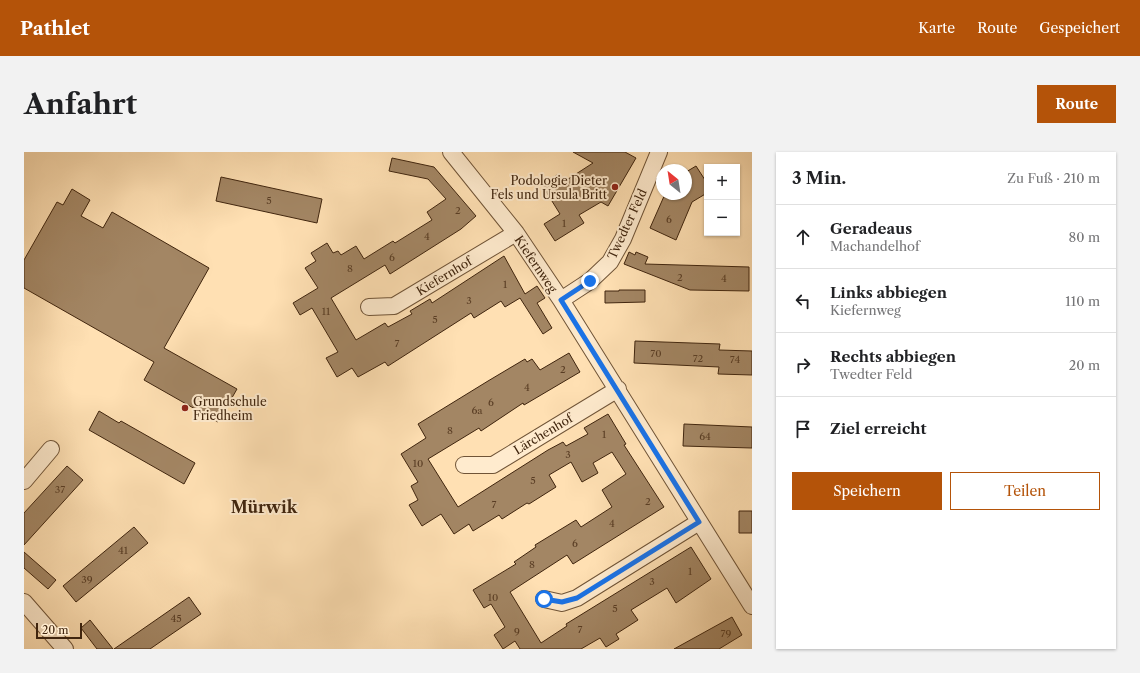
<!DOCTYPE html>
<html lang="de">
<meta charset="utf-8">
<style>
:root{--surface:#fff;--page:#f2f2f2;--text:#202124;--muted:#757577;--line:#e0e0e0;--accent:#b45309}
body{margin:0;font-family:"Libre Caslon Text",serif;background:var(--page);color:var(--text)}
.controls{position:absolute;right:12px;top:12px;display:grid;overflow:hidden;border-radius:0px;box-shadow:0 1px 3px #0004}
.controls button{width:36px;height:36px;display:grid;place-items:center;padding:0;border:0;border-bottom:1px solid var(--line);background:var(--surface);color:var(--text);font:20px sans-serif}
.compass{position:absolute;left:632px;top:12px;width:36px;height:36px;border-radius:50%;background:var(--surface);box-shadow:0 1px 3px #0004;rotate:330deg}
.scale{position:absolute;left:12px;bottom:10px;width:46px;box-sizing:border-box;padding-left:4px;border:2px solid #40250e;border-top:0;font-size:11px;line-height:14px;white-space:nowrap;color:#40250e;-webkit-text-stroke:3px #ffebce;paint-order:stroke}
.stop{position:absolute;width:12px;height:12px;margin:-9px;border:3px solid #1a73e8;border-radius:50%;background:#fff}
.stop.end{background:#1a73e8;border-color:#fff;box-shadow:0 1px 4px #0008}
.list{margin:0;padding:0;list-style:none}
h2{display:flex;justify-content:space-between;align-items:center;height:52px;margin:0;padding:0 16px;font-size:17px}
h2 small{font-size:13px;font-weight:400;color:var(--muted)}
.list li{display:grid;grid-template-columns:26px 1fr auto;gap:12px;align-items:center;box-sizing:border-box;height:64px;padding:0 16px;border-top:1px solid var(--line)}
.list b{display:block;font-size:15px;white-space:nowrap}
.list p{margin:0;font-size:13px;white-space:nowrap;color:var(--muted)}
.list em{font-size:13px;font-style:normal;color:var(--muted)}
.actions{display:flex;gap:8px;padding:12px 16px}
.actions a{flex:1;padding:9px 0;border:1px solid var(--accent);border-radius:0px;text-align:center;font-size:14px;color:var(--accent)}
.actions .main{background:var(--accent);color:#fff}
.icon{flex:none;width:22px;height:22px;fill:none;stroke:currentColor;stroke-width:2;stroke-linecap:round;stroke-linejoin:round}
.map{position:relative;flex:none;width:728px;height:497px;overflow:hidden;border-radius:0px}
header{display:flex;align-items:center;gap:24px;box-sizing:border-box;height:56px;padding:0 20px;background:var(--accent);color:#fff}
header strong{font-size:19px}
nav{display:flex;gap:22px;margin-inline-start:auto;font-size:14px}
.intro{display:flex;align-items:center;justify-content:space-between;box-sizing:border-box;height:96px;padding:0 24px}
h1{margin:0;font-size:28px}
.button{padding:10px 18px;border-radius:0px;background:var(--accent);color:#fff;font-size:14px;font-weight:700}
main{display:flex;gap:24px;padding:0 24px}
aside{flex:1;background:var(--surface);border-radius:0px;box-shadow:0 1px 3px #0004}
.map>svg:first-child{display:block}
.building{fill:#a38664;stroke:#40250e}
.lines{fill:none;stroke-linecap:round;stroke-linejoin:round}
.minor-casing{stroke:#705437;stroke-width:18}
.minor{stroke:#ffebce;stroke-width:16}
.route{stroke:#1a73e8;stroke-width:5}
.poi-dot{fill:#8f2418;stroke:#ffebce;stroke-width:1.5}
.labels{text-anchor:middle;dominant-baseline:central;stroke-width:4;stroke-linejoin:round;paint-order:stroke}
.number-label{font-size:10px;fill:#593d24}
.poi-label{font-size:12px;fill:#40250e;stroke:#ffebce;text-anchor:end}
.street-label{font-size:12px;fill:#40250e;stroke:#ffebce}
.district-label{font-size:16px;font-weight:bold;fill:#40250e;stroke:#ffebce}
</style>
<header>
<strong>Pathlet</strong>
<nav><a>Karte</a><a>Route</a><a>Gespeichert</a></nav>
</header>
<div class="intro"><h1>Anfahrt</h1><a class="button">Route</a></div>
<main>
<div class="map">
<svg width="728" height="497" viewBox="0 0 728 497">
<rect width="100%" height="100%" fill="#ffe0b3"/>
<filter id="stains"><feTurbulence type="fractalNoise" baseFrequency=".005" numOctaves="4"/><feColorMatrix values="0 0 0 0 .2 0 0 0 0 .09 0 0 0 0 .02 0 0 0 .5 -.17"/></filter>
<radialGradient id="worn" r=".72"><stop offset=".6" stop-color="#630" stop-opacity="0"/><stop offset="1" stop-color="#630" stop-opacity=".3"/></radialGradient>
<path class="building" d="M549,0h52l11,6 -28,48 -7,-4 -22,13 5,8 -29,18 -11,-17 16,-10 -18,-29 15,-10 5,8 31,-20z
M368,6l42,9 42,49 -15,13 -71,45 -5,-9 -54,33 25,42 29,-17 3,4 24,-13 -2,-3 20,-12 2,4 72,-47 21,38 12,-8 8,12 -8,5 15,25 -9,6 -23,-36 -15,9 -4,-6 -27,17 -3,-5 -83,53 -3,-4 -27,15 -6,-9 -15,9 -11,-19 12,-6 -26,-44 -12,7 -7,-12 25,-15 -13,-20 11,-7 -5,-8 16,-10 6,10 5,-2 3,4 15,-9 8,13 29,-18 2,2 37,-23 -5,-8 19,-13 -18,-20 -39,-8z
M672,14l11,17v10l-15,9 -16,38 -26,-12 15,-34h21v-22z
M197,25l101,22 -5,24 -101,-22z
M48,37l18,11 -9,16 22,12 9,-16 97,56 -45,80 73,41 -19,33 -74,-42 10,-18 -130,-74v-28l33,-58 6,3z
M605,100l6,3 1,-3 12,5 -3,7 104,3v24l-59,-1 -66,-26z
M595,138h26v12l-40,1v-12h14z
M611,189l85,3 -1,6 33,1v24l-34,-1 1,-7 -85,-4z
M545,201l11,19 -56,33 -1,-2 -42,28 -2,-3 -51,31 30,48 90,-57 15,-8 3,4 22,-12 -4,-6 24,-14 18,30 -2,1 40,62 -91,57 -6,-9 -57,37 31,51 26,-17 -1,-2 125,-77 20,32 -35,24 -9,-15 -36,22 7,10 -22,14 3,5 -13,8 -6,-9 -19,11h-61l-5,-8 -12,8 -9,-14 11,-8 -14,-23 -7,4 -11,-18 43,-26 -2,-2 22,-15 -1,-2 41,-25 5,7 31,-20 -10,-17 24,-16 -14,-22 -19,11 5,10 -16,9 -11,-20 -22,13 7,12 -27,17 -2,-1 -25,16 -3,-4 -26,16 -4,-7 -15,10 -13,-20 -19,12 -13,-21 9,-5 -7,-14 7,-4 -17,-28 25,-16 -8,-14 70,-43 37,-22 2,3 5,-3 8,11z
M75,259l20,12 2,-2 74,42 -11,21 -95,-54z
M660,272l68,3v21l-69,-2z
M43,314l16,14 -59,65v-32z
M715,359h13v22h-13z
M110,375l14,16 -72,59 -13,-16z
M0,400l32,28 -8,9 -24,-21z
M165,445l12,17 -38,26 -13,9h-36z
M708,465l10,18 -23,14h-45z
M66,468l23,29h-16l-16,-21z"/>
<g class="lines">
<g class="minor-casing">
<path id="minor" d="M427,0l65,81 45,67 191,306
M537,148l29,-19 20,-19 13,-23 36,-87
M345,155l25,-1 122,-73
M440,313h29l125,-76
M0,329l27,-32
M520,447l18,4 15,-5 122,-76
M0,450l41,47"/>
</g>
<use href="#minor" class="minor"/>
</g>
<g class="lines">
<path class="route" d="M520,447l18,3 15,-4 122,-76 -138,-222 29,-19"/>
</g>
<g class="poi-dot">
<circle cx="591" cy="35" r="4"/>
<circle cx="161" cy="256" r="4"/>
</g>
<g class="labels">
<g class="number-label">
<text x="245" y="48">5</text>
<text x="434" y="58">2</text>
<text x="645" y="67">6</text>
<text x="540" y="71">1</text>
<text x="403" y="84">4</text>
<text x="368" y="105">6</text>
<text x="326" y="116">8</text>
<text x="656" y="125">2</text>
<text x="700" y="126">4</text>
<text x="481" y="132">1</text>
<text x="445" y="148">3</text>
<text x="302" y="159">11</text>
<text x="411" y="167">5</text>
<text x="373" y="191">7</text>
<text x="632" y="201">70</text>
<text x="674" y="206">72</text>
<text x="711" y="207">74</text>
<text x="539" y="217">2</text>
<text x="503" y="235">4</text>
<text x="467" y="250">6</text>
<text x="453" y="258">6a</text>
<text x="426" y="278">8</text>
<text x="580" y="282">1</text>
<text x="681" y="284">64</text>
<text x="544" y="302">3</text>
<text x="394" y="311">10</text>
<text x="509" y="328">5</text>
<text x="36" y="337">37</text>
<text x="624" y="349">2</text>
<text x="470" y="352">7</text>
<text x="588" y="371">4</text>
<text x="551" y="391">6</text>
<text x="99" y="398">41</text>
<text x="508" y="412">8</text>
<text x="666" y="419">1</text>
<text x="63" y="427">39</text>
<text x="628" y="429">3</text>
<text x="469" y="445">10</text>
<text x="591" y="456">5</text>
<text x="152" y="466">45</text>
<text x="556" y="477">7</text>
<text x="493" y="479">9</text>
<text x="702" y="481">79</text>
</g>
<g class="poi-label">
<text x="583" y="28">Podologie Dieter<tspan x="583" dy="14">Fels und Ursula Britt</tspan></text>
<text x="169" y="249" text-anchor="start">Grundschule<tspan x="169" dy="14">Friedheim</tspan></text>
</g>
<g class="street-label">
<text transform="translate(603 72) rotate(-65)">Twedter Feld</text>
<text transform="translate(512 112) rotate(56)">Kiefernweg</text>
<text transform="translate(420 124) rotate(-31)">Kiefernhof</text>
<text transform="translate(519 282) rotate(-31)">Lärchenhof</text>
</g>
<g class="district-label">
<text x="240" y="355">Mürwik</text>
</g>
</g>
<rect width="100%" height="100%" filter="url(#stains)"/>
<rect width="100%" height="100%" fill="url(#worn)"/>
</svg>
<div class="controls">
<button>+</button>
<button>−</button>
</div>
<svg class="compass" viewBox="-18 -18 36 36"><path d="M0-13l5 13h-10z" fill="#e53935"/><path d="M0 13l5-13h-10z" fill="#757577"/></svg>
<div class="scale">20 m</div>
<div class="stop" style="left:520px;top:447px"></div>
<div class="stop end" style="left:566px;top:129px"></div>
</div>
<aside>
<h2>3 Min.<small>Zu Fuß · 210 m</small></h2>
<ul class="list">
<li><svg class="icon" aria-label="ahead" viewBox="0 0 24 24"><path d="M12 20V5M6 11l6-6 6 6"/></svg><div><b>Geradeaus</b><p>Machandelhof</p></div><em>80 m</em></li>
<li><svg class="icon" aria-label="left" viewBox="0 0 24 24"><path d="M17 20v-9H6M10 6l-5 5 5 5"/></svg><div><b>Links abbiegen</b><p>Kiefernweg</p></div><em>110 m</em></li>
<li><svg class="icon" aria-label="right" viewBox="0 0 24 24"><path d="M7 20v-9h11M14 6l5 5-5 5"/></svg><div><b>Rechts abbiegen</b><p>Twedter Feld</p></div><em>20 m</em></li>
<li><svg class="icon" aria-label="arrive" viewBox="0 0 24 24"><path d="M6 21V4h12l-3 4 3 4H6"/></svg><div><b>Ziel erreicht</b></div></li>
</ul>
<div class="actions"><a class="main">Speichern</a><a>Teilen</a></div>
</aside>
</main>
